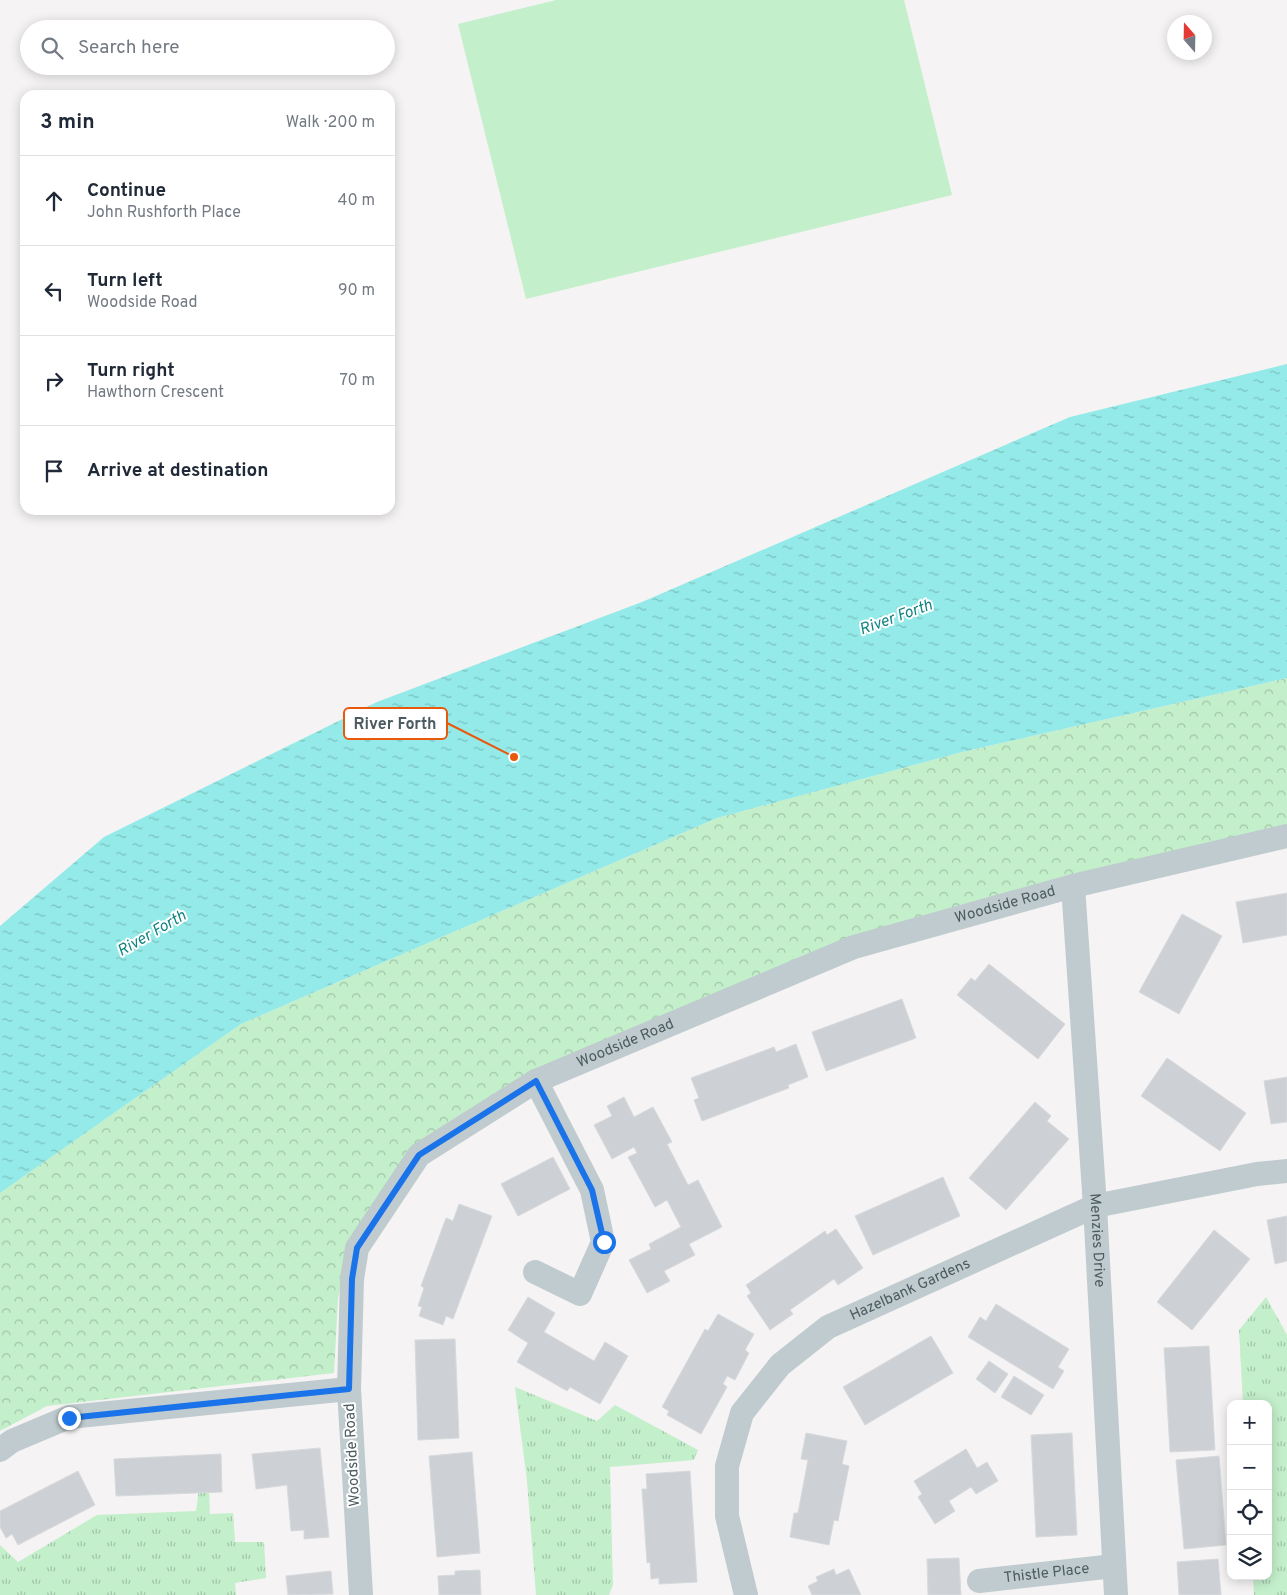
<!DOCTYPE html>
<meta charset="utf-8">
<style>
:root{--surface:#fff;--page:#f2f2f3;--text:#1f2937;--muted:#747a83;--line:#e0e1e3}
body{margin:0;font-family:Overpass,sans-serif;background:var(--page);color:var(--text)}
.controls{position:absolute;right:15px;bottom:15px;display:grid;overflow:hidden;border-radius:10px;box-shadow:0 2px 12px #0003}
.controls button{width:45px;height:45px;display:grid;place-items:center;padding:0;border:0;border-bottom:1px solid var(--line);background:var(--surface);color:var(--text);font:25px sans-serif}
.compass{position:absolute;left:1167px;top:15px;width:45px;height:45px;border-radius:50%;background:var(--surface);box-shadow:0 2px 12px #0003;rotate:340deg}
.stop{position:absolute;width:15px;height:15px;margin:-11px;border:4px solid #1a73e8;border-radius:50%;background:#fff}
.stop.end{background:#1a73e8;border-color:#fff;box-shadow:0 1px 5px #0008}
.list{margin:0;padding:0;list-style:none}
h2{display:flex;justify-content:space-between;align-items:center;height:65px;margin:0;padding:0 20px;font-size:21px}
h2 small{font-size:16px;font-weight:400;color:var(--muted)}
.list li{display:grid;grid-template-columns:32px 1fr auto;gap:15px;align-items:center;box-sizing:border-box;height:90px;padding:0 20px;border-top:1px solid var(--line)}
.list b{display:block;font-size:19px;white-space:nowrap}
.list p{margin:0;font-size:16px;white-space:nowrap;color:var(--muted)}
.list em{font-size:16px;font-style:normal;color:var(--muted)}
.icon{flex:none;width:28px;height:28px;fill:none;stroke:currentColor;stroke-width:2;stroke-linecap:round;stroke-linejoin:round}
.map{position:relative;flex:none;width:1287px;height:1595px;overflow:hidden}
.search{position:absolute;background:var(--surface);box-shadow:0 2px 12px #0003;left:20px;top:20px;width:375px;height:55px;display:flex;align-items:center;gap:12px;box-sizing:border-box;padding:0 18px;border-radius:28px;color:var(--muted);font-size:19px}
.panel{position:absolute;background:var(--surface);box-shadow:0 2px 12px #0003;left:20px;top:90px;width:375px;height:425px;border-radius:15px}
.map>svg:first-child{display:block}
.grass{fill:url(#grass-tufts)}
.forest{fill:url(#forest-crowns)}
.pitch{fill:#c4efcb}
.water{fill:url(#water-ripples)}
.building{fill:#cdd1d5;stroke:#d7dadd}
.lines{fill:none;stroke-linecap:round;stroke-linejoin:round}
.street{stroke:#bfcbce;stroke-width:24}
.route{stroke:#1a73e8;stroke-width:6}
.labels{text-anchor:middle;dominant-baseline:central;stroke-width:4;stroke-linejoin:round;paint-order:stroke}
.street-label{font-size:15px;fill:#4b5b60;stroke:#fff}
.water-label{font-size:16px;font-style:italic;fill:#128482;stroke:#fff}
.leader{fill:none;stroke:#e8590c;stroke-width:2}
.callout-dot{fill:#e8590c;stroke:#fff;stroke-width:2}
.callout{fill:#fff;stroke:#e8590c;stroke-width:2}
.callout-label{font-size:16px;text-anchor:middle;font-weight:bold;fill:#4b5b60}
</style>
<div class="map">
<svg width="1287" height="1595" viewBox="0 0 1287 1595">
<defs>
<pattern id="grass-tufts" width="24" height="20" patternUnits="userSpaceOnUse" patternTransform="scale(1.25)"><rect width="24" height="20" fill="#c4efcb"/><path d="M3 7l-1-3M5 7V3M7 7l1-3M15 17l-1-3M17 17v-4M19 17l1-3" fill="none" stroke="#a1c5a8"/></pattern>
<pattern id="forest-crowns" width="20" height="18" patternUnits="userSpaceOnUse" patternTransform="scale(1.25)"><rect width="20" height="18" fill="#c4efcb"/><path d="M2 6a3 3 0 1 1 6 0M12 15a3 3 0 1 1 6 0" fill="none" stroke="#a1c5a8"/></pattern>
<pattern id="water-ripples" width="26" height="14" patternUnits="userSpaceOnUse" patternTransform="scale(1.25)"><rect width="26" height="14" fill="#93eae8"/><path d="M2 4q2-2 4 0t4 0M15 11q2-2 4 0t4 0" fill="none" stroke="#7ac1bf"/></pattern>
</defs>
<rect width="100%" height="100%" fill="#f5f3f3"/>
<path class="grass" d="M1266,1297l21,38v260h-33l-1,-19h15v-172h-25l-4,-74z
M515,1387l82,34 18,-16 83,45 -4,10 -84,7 3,118 -4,10h-73l-9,-114z
M209,1488l1,26 23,-1 2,29h29l2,36 -31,5 1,12h-236v-50l18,17 79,-47 99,-4 3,-22z"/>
<path class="forest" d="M1287,678v151l-485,132 -361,170 -65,67 -29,53 -9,48 -4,74 -287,33 -47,25v-238l241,-169 476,-206 245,-66z"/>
<path class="pitch" d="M556,0h348l48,195 -426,104 -68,-275z"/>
<path class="water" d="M1287,364v314l-325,74 -245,66 -476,206 -241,169v-267l104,-89 273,-135 265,-100 428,-185z"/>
<path class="building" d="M1287,893v42l-44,8 -7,-41z
M1182,914l40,22 -43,78 -40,-22z
M989,964l76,60 -27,35 -81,-64 14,-17 4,3z
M902,999l14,39 -90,33 -14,-39z
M796,1044l12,33 -20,8 1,3 -87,33 -8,-21 5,-2 -8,-20 83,-31 2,5z
M1167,1058l79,55 -26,38 -79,-55z
M1287,1077v45l-16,2 -7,-43z
M624,1097l10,20 19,-10 19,35 -5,2 21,41 10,-5 24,47 -33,17 6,11 -31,16 6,10 -23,12 -18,-33 22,-11 -2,-5 32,-17 -14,-27 -12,7 -27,-50 9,-4 -3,-6 -22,12 -18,-34 18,-9 -5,-10z
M1035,1102l16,14 -4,5 22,18 -63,71 -37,-32z
M553,1157l17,32 -52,27 -17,-32z
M943,1177l17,39 -87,39 -18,-39z
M459,1204l33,12 -39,103 -7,-3 -3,9 -24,-9 3,-9 -4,-1 6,-18 -3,-2 25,-68 7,3z
M1287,1216v45l-12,3 -8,-44z
M836,1229l27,39 -25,17 -4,-6 -44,31 3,4 -23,16 -23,-34 4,-3 -5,-8 79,-54 2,4z
M1214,1230l36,29 -58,71 -35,-28z
M528,1297l27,16 -11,19 50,29 11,-19 23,14 -28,48 -30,-17 -3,4 -50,-29 11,-19 -20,-13z
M996,1304l73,45 -11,18 6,4 -11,18 -85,-52 12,-20 6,4z
M718,1314l36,20 -9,16 4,3 -14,27 -8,-4 -4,8 4,3 -26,47 -34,-19 2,-4 -7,-4 43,-78 3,2z
M931,1336l22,37 -88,52 -22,-38z
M455,1339l4,99 -41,2 -3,-100z
M1209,1346l6,104 -45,2 -6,-104z
M989,1361l19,13 -13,19 -19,-14z
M1014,1376l30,19 -13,20 -30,-18z
M806,1433l41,8 -5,23 7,2 -11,55 -4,-1 -5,25 -39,-8 4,-24h4l10,-53 -7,-1z
M1072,1433l5,102 -41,2 -5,-102z
M320,1448l9,89 -25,2v-9l-13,1 -4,-46 -31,4 -4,-35z
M966,1449l11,19 10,-6 11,19 -22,13 -5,-7 -22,14 6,10 -20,13 -17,-27 4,-3 -8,-13z
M472,1452l8,101 -43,4 -8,-101z
M221,1454l1,38 -106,4 -2,-37z
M1219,1456l7,89 -42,4 -8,-89z
M78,1471l17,34 -77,40 -6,-11 -6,4 -6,-11v-16z
M690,1471l7,111 -38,2v-6l-8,1 -1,-17 -3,1 -5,-74h5l-1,-15z
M959,1558l2,37h-33l-1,-36z
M1218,1559l3,36h-42l-2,-33z
M834,1569l2,6 13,-6 12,26h-49l-4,-9 10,-5 -2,-4z
M480,1570l1,25h-42l-1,-19 17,-1v-4z
M331,1571l2,23 -45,1 -2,-19z"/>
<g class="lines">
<g class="street">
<path id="s1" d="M1073,886l22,320 21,389"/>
<path d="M535,1272l45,22 23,-52 -11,-52 -56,-109"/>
<path d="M0,1450l12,-9 57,-24 280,-28"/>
<path id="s2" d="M979,1581l135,-15"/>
<path id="s3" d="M361,1595l-12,-206 3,-110 5,-31 62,-93 117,-74 318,-134 219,-61 214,-50"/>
<path id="s4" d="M746,1595l-19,-79v-50l15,-53 38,-48 48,-38 267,-121 162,-32 30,-3"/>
</g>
</g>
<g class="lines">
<path class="route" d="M69,1418l280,-29 3,-110 5,-31 62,-93 117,-74 56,109 12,52"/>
</g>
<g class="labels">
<g class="street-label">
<text stroke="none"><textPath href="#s3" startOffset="1100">Woodside Road</textPath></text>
<text stroke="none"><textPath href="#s3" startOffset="695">Woodside Road</textPath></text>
<text stroke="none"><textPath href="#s1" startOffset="355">Menzies Drive</textPath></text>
<text stroke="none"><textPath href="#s4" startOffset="399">Hazelbank Gardens</textPath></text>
<text transform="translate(353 1455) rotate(-93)">Woodside Road</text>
<text stroke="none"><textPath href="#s2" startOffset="68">Thistle Place</textPath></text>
</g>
<g class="water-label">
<text transform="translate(896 618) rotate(-20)">River Forth</text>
<text transform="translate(152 934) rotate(-30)">River Forth</text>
</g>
</g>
<path class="leader" d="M514 757L447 723"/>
<circle class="callout-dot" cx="514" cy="757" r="5"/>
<rect class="callout" x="344" y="708" width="103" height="31" rx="5"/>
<g class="callout-label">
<text x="395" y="729">River Forth</text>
</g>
</svg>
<div class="controls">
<button>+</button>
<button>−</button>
<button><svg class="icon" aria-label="locate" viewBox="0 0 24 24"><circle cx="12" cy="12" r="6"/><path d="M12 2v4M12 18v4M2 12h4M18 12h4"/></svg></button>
<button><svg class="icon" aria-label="layers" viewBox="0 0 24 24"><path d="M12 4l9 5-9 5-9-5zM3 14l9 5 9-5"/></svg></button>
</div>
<svg class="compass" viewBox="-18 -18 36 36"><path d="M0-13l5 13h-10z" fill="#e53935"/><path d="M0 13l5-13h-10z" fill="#747a83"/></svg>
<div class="stop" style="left:604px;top:1242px"></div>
<div class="stop end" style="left:69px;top:1418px"></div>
<div class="search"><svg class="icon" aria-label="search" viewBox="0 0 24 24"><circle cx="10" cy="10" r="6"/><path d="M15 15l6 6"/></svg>Search here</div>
<section class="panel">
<h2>3 min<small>Walk · 200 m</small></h2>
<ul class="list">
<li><svg class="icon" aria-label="ahead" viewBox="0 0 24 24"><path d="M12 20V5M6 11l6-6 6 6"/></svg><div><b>Continue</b><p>John Rushforth Place</p></div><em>40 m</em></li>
<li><svg class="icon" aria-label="left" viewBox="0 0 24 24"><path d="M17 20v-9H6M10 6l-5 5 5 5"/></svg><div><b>Turn left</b><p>Woodside Road</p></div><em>90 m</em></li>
<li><svg class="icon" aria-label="right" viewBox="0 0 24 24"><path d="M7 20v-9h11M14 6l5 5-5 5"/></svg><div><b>Turn right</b><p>Hawthorn Crescent</p></div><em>70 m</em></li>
<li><svg class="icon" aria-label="arrive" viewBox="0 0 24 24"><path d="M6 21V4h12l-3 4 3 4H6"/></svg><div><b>Arrive at destination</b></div></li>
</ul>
</section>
</div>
